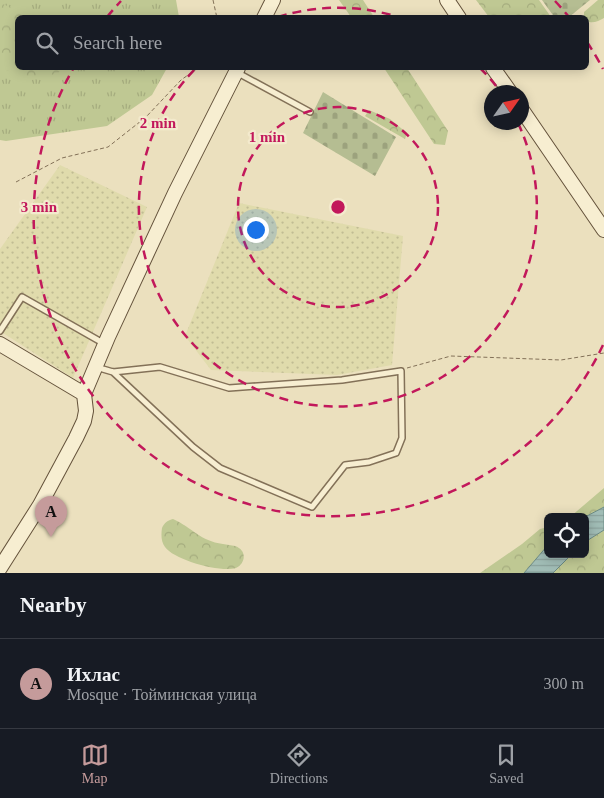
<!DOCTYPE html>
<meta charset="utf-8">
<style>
:root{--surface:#171b24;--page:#242831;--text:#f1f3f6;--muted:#9ea1a6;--line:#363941;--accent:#c59b9b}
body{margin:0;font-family:Georgia,serif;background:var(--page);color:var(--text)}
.controls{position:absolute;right:15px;bottom:15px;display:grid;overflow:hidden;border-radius:8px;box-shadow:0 2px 12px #0003}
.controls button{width:45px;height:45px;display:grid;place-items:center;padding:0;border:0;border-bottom:1px solid var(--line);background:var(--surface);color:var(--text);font:25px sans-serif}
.compass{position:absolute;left:484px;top:85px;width:45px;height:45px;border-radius:50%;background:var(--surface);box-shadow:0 2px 12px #0003;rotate:56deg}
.you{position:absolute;left:255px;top:229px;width:18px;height:18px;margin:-12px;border:4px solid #fff;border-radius:50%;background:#1a73e8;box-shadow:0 0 0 8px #1a73e833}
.badge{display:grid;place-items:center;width:32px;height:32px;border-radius:50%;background:var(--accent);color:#111;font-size:16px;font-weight:700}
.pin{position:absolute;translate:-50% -41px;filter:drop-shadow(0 1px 2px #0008)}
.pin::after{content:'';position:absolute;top:26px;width:18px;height:15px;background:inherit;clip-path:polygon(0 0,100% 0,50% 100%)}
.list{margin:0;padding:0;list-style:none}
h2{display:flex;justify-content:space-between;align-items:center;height:65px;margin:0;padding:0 20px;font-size:21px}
h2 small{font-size:16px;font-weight:400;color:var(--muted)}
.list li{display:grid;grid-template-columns:32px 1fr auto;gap:15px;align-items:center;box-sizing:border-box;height:90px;padding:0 20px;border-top:1px solid var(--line)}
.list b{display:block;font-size:19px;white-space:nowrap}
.list p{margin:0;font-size:16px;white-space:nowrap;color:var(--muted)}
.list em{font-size:16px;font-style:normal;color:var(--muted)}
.icon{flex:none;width:28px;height:28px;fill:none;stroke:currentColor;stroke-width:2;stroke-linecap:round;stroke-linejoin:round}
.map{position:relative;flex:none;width:604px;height:573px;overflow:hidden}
.search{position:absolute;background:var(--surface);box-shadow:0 2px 12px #0003;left:15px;right:15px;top:15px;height:55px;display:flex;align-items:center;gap:12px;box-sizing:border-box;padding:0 18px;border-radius:8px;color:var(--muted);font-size:19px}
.sheet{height:155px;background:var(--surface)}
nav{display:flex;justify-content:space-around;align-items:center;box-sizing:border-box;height:70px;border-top:1px solid var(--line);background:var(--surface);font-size:14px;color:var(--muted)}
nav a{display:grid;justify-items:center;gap:2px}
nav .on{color:var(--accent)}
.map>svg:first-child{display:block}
.farmland{fill:url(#farmland-dots)}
.grass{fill:url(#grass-tufts)}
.forest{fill:url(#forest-crowns)}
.cemetery{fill:url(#cemetery-stones)}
.water{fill:url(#water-rules);stroke:#6a8a84}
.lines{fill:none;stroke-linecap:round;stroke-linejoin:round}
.lane-casing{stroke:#837158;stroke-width:8}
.secondary-casing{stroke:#64523b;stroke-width:16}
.path{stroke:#837158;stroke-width:1;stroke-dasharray:4 2.5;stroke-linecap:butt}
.lane{stroke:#f7eed1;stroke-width:5}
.secondary{stroke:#f7eed1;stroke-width:14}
.ring{fill:none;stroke:#c2185b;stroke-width:2.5;stroke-dasharray:9 6}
.centre{fill:#c2185b;stroke:#f3eacd;stroke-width:2.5}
.ring-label{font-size:15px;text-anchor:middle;font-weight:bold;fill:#c2185b;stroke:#f3eacd;stroke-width:4.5;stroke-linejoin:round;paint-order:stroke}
</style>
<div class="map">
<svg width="604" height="573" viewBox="0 0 604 573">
<defs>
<pattern id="farmland-dots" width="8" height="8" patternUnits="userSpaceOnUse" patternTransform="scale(1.25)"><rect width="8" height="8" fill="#e0dbac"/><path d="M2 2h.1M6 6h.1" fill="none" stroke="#c1bc93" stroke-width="1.8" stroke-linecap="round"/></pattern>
<pattern id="grass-tufts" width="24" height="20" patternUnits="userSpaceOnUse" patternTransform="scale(1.25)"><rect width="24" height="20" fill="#bfc893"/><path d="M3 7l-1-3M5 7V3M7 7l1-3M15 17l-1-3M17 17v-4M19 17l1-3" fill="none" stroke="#a5ac7e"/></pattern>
<pattern id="forest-crowns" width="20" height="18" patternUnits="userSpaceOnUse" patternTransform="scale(1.25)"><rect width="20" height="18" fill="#bfc893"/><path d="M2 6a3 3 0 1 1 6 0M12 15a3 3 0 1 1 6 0" fill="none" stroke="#a5ac7e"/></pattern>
<pattern id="cemetery-stones" width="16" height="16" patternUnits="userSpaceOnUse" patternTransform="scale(1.25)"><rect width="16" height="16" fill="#b5bd92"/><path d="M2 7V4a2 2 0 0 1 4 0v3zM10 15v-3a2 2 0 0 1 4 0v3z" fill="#9ca27d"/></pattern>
<pattern id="water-rules" width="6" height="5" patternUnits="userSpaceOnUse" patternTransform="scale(1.25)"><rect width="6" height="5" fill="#a1bdb6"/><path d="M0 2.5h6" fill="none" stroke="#8ba29c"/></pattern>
</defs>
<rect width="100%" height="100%" fill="#ebe0be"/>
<path class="farmland" d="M60,165l87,42 -74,171 -73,-47v-82z
M239,203l164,33 -11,129 -55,10 -126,-5 -26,-34z"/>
<path class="grass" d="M0,0h176l3,17 -161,1v50h149l-15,27 -45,31 -101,15 -6,-1z"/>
<path class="forest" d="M339,0h24l11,17h-23z
M476,0h63l12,17h-62z
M598,0h6v18c-5,3 -12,6 -17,3l-1,-3 -2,-1v-5z
M0,3l27,11 18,3 -27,1v50h52l-32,12 -38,-12z
M384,68h23l41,63 -3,14 -11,-1z
M369,110l21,9 17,14 -2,6 -40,-23z
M604,488v19l-19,10h-15z
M173,519c20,9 27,22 50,25 4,1 8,1 12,2 12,4 11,17 1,22 -15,5 -62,-8 -71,-21 -4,-5 -4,-13 -3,-19 2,-5 6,-8 11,-9z
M548,527v18l-24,28h-44l42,-29 18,-15z
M604,530v43h-51l19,-19h13v-12z"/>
<path class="cemetery" d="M542,0h48l-21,17 -14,1z
M323,92l73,45 -21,39 -72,-43z"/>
<path class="water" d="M604,507v23l-19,12v-25z
M548,545v9h24l-19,19h-29z"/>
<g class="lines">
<g class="lane-casing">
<path id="lane" d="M238,73l72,39
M0,331l22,-34 81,46
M96,367l17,5 47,-5 69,21 113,-8 59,-9 1,67 -6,15 -27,9 -24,3 -33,42 -92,-39 -27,-21 -80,-75"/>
</g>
<g class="secondary-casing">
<path id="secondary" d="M447,0l12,18
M264,18l9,-18
M493,68l17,24
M522,110l82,120
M0,344l84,50
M0,568l40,-63 36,-67 8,-17 2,-10 -2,-17 24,-57 67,-144 63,-125"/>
</g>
<path class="path" d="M213,0l4,18
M16,182l46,-24 46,-11 38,-30 35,-37 17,-12
M407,368l44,-12 110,4 43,-7"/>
<use href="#lane" class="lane"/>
<use href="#secondary" class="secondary"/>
</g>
<g class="ring">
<circle cx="338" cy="207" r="100"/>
<path d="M278 17A199 199 0 0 1 398 17M480 68A199 199 0 0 1 500 91M518 123A199 199 0 1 1 196 68"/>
<path d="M603 345A299 299 0 1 1 73 69M107 17A299 299 0 0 1 121 1M555 1A299 299 0 0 1 569 17M587 42A299 299 0 0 1 603 69"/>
</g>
<circle cx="338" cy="207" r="8" class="centre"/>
<g class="ring-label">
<text x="158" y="128">2 min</text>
<text x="267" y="142">1 min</text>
<text x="39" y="212">3 min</text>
</g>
</svg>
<div class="controls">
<button><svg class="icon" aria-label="locate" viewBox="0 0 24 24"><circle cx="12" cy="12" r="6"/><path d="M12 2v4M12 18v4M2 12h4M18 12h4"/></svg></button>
</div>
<svg class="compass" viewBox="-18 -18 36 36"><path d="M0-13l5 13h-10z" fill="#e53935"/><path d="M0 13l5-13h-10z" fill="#9ea1a6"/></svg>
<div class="you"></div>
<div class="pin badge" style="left:51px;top:537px">A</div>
<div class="search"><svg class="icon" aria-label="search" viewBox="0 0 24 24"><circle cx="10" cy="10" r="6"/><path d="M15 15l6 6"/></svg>Search here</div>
</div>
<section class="sheet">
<h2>Nearby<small></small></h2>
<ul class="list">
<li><span class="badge">A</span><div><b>Ихлас</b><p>Mosque · Тойминская улица</p></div><em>300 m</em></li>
</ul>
</section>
<nav>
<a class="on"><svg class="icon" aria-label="map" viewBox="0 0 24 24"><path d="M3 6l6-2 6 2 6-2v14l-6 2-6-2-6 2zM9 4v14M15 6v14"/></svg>Map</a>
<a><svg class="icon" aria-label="directions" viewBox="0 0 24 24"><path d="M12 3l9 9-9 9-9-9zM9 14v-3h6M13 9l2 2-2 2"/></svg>Directions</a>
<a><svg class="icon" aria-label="saved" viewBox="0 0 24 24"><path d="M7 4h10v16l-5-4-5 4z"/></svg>Saved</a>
</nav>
